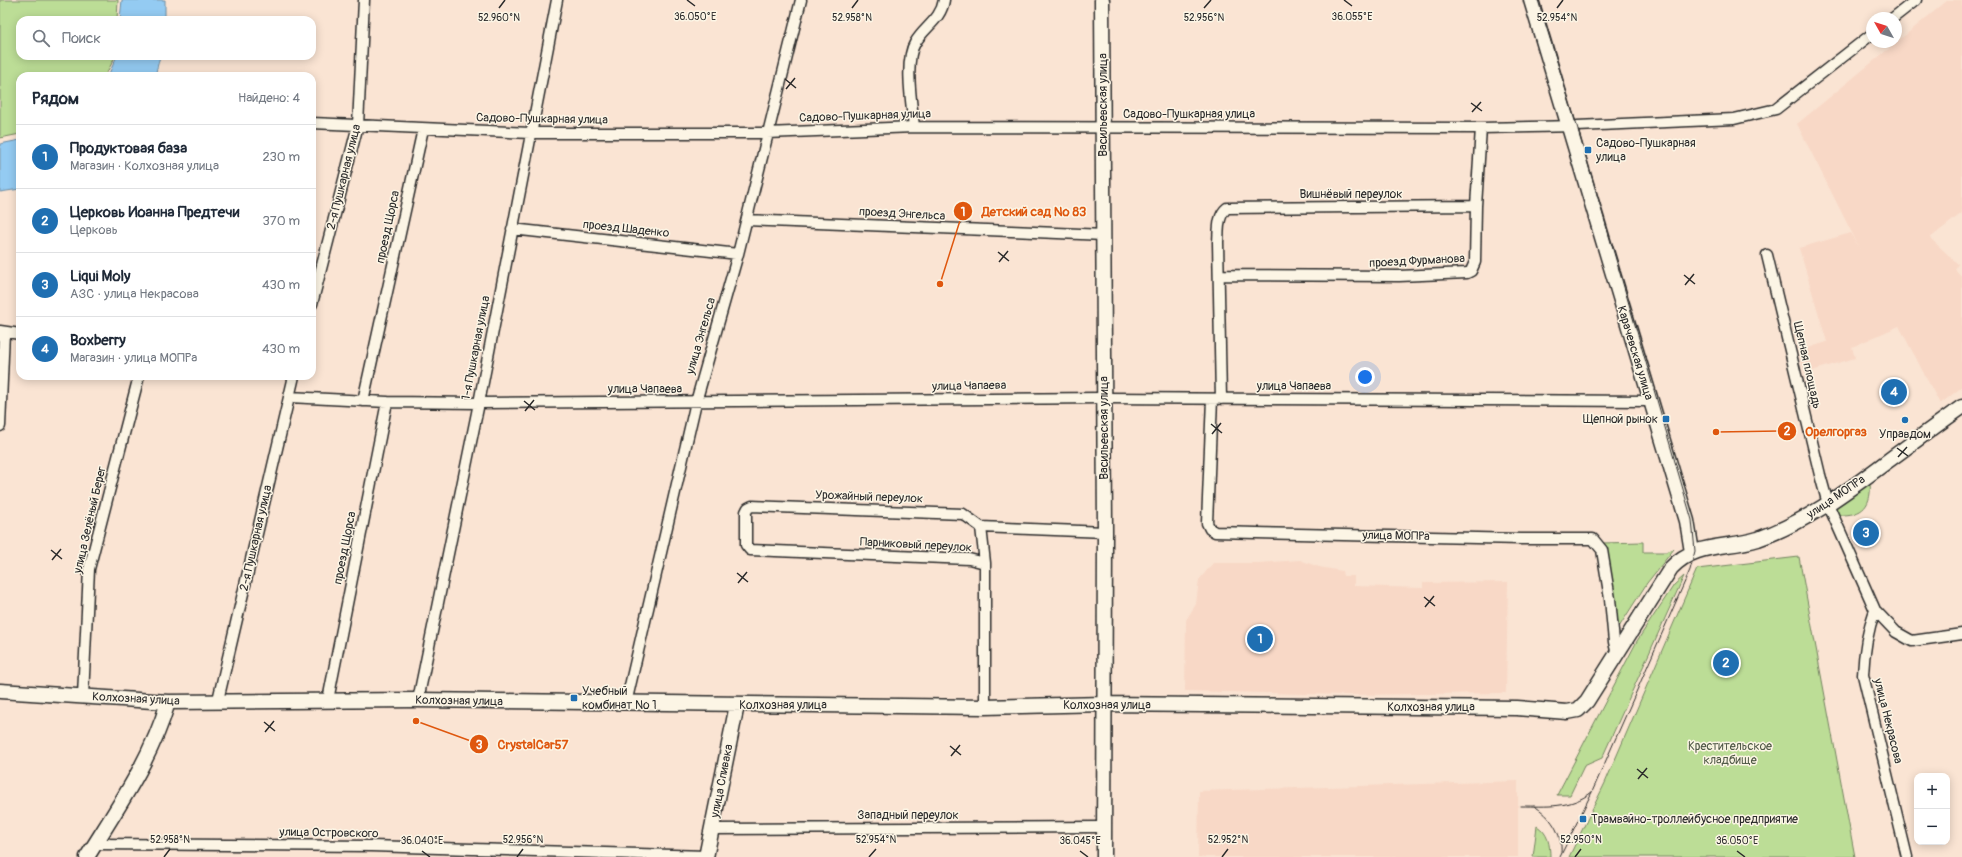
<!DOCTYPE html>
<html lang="ru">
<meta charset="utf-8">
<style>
:root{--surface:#fff;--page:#f6f6f7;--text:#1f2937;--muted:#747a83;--line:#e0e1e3;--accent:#1f6fb2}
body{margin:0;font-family:Pangolin,sans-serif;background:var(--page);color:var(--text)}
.controls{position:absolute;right:12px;bottom:12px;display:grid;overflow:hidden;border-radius:8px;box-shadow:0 2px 10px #0003}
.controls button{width:36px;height:36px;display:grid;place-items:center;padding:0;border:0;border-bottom:1px solid var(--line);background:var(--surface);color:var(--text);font:20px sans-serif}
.compass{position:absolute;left:1866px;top:12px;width:36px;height:36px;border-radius:50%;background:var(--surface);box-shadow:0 2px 10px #0003;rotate:309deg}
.you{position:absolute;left:1365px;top:377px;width:14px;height:14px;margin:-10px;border:3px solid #fff;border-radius:50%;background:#1a73e8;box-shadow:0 0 0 6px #1a73e833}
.badge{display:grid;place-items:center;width:26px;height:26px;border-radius:50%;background:var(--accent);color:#fff;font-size:13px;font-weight:700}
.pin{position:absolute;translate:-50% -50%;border:2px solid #fff;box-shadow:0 1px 4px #0006}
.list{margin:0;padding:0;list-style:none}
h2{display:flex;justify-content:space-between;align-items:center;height:52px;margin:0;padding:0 16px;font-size:17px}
h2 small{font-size:13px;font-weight:400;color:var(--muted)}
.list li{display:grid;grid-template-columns:26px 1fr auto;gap:12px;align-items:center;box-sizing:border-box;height:64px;padding:0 16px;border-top:1px solid var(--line)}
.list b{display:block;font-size:15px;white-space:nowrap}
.list p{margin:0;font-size:13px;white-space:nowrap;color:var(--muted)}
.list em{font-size:13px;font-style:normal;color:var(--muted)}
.icon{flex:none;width:22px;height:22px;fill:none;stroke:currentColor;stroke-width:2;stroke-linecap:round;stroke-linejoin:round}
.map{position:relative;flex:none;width:1962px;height:857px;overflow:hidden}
.search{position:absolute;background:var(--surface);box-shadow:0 2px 10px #0003;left:16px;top:16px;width:300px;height:44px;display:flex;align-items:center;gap:10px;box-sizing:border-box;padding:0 14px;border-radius:12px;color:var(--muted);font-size:15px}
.panel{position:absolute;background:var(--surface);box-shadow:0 2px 10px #0003;left:16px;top:72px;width:300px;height:308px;border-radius:12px}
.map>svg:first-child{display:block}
.built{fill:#f8d8c6}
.green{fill:#bcdd96;stroke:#748460}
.water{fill:#94cbf2;stroke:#6a8ba2}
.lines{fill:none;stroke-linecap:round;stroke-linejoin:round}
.street-casing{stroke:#2b2b2b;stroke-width:13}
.secondary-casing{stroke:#2b2b2b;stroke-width:17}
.street{stroke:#fcf5e5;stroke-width:10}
.secondary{stroke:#fcf5e5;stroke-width:14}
.tram{stroke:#2b2b2b;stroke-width:1}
.ticks{fill:none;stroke:#2b2b2b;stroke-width:1.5}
.poi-dot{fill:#1f6fb2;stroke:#fcf5e5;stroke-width:1.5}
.labels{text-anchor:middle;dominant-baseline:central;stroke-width:3;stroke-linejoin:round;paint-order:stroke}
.street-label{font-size:12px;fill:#2b2b2b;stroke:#fcf5e5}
.poi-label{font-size:12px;fill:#2b2b2b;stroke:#fcf5e5;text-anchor:start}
.park-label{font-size:12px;fill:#4f5846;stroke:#fcf5e5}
.ticks-label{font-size:10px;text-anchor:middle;fill:#2b2b2b;stroke:#fcf5e5;stroke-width:3;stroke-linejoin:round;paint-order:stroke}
.leader{fill:none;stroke:#df570e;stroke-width:1.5}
.callout-dot{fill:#df570e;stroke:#fcf5e5;stroke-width:1.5}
.mark-label{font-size:12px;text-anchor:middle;font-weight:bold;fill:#fff}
.callout-label{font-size:13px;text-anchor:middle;font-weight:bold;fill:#df570e;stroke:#fcf5e5;stroke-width:3;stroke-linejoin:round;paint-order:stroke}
</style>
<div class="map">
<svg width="1962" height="857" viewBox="0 0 1962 857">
<rect width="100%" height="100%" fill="#fae4d3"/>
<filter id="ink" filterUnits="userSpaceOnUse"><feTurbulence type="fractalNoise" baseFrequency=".025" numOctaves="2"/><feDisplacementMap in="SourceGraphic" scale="8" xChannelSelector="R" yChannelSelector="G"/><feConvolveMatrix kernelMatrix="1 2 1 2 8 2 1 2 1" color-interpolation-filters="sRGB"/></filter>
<g filter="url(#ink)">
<path class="built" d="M1948,0h14v213l-32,25 28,26 -3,5 7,8v110l-22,17 -41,-78 -47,21 3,11 -50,15 -7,-22 29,-9 -28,-94 52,-15 9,16 -63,-125z
M1300,560l19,7 23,4 1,5h11v10l69,2v-5l85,-1 -2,111 -160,2 -161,-4 1,-71 10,-16 3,-24 14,-17h45z
M1518,781v76h-320l1,-66z"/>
<path class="green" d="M0,0h118l-1,20h-97v36h94v3l-9,17h-85v58l-20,4z
M1870,481c2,24 -6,35 -32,34l-4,-8z
M1643,542v10h23l8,-3 -27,34 -28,44 -17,-84z
M1799,557l56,300h-286l36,-74 92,-214z
M1684,576l-82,182 -18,8 -14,29h-13l80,-154 37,-56z
M1537,826c11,7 13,18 13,31h-17z"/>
<path class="water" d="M122,0h43v20h-45z
M117,56h43l-5,20h-47z
M20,140v49l-20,3v-48z"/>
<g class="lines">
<g class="street-casing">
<path id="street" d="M1893,18l23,-18
M312,123l218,10h237l147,-6 567,1 96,-2 157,-7 42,-10 96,-75
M914,127c-2,-21 -10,-66 1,-84 9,-16 26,-23 29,-43
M747,220l357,15
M512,229l226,25
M1767,255l53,220 8,29 47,106c-8,22 -11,41 -12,65l44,182
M1220,275l179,1 68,-3 4,-2 4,-9 1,-56 5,-78
M312,304l46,-179 6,-125
M0,331l20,3
M289,397l98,5 92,1 625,-5 546,3
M1212,399l-5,124 3,6 5,3 306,7h72l9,11 8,49 4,43 3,13
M1221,399l-3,-157c1,-11 -1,-26 9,-34l249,-2
M363,401l60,-272
M0,426l4,-94
M981,527l4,36
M1875,610l21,22 16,9 50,-7
M83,696l6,-127 50,-193
M218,700l76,-324
M328,700l59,-298
M418,700l61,-297 78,-403
M626,703l70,-301 42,-148 63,-254
M985,707v-144l-16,-4 -219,-9 -4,-5v-33l2,-4 4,-2 211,8 18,13 124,5
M712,829l392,-2
M95,844l276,2 335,10"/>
</g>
<g class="secondary-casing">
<path id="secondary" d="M1102,0l3,532 -1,325
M1531,0l156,521 5,31
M0,691l168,11 250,-2 567,7 119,-3 413,4 50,4 11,-2 9,-9 84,-133c24,-26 55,-19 87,-29 46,-16 84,-44 123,-73 27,-20 54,-40 81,-59
M87,857c31,-50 65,-99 81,-155
M706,857l31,-152"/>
</g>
<use href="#street" class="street"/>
<use href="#secondary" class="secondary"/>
<path class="tram" d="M1538,0l39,126 115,394 3,31 -5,19 -98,222 -32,65
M1521,806c26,0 49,3 71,-14
M1534,806c16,9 29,28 27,47"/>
</g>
</g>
<path class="ticks" d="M687,0l8,6M1344,0l8,6M499,8l6,-8M852,8l6,-8M1204,8l7,-8M1557,8l6,-8M785,79l11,9M786,89l9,-11M1471,103l11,8M1472,112l9,-10M998,252l11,9M999,262l9,-11M1684,275l11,9M1685,285l9,-11M524,401l11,9M525,411l9,-11M1211,424l11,9M1212,434l9,-11M1897,448l11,8M1898,457l9,-10M51,550l11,9M52,560l9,-11M737,573l11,9M738,583l9,-11M1424,597l11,9M1425,607l9,-11M264,722l11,9M265,732l9,-11M950,746l11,9M951,756l9,-11M1637,769l11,9M1638,779l9,-11M422,851l8,6M1080,851l8,6M1737,851l8,6M164,857l6,-8M517,857l6,-8M869,857l7,-8M1222,857l6,-8M1575,857l6,-8"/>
<g class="poi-dot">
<rect x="1584" y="146" width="8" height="8" rx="2"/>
<rect x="1662" y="415" width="8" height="8" rx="2"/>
<circle cx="1905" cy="420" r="4"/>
<rect x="570" y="694" width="8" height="8" rx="2"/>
<rect x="1579" y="815" width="8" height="8" rx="2"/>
</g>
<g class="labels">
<g class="street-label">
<text transform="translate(1103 105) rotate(-90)">Васильевская улица</text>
<text x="1189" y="114">Садово-Пушкарная улица</text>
<text transform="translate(865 116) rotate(-2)">Садово-Пушкарная улица</text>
<text transform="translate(542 119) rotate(1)">Садово-Пушкарная улица</text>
<text transform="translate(344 177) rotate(-76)">2-я Пушкарная улица</text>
<text x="1351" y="194">Вишнёвый переулок</text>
<text transform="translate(902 214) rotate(3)">проезд Энгельса</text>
<text transform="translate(388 227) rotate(-78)">проезд Щорса</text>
<text transform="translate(626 229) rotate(6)">проезд Шаденко</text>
<text transform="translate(1417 261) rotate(-3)">проезд Фурманова</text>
<text transform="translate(701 336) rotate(-74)">улица Энгельса</text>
<text transform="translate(476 348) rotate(-79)">1-я Пушкарная улица</text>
<text transform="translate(1635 353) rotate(73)">Карачевская улица</text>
<text transform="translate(1807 365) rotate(77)">Щепная площадь</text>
<text transform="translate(969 386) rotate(-1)">улица Чапаева</text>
<text x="1294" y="386">улица Чапаева</text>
<text x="645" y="389">улица Чапаева</text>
<text transform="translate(1104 428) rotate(-90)">Васильевская улица</text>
<text transform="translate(869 497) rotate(2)">Урожайный переулок</text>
<text transform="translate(1836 497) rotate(-34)">улица МОПРа</text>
<text transform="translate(90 520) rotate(-77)">улица Зелёный Берег</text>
<text transform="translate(1396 536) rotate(1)">улица МОПРа</text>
<text transform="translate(256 538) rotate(-77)">2-я Пушкарная улица</text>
<text transform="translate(916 545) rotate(3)">Парниковый переулок</text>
<text transform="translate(345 548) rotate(-79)">проезд Щорса</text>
<text transform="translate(136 699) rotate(3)">Колхозная улица</text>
<text transform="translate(459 701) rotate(1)">Колхозная улица</text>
<text x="783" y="705">Колхозная улица</text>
<text x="1107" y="705">Колхозная улица</text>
<text x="1431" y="707">Колхозная улица</text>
<text transform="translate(1888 721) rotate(76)">улица Некрасова</text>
<text transform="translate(722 781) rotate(-79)">улица Спивака</text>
<text x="908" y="815">Западный переулок</text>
<text transform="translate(329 833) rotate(1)">улица Островского</text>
</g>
<g class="poi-label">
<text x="1596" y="143">Садово-Пушкарная<tspan x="1596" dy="14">улица</tspan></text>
<text x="1658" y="419" text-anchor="end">Щепной рынок</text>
<text x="1905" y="434" text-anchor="middle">Управдом</text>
<text x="582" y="691">Учебный<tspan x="582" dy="14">комбинат № 1</tspan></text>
<text x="1591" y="819">Трамвайно-троллейбусное предприятие</text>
</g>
<g class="park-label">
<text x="1730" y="746">Крестительское<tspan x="1730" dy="14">кладбище</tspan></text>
</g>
</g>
<g class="ticks-label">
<text x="695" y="20">36.050°E</text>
<text x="1352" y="20">36.055°E</text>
<text x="499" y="21">52.960°N</text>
<text x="852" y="21">52.958°N</text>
<text x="1204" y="21">52.956°N</text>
<text x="1557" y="21">52.954°N</text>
<text x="170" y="843">52.958°N</text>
<text x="523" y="843">52.956°N</text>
<text x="876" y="843">52.954°N</text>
<text x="1228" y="843">52.952°N</text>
<text x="1581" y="843">52.950°N</text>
<text x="422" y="844">36.040°E</text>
<text x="1080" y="844">36.045°E</text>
<text x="1737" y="844">36.050°E</text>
</g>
<path class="leader" d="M940 284L963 211M1716 432L1787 431M416 721L479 744"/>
<g class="callout-dot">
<circle cx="940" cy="284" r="4"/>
<circle cx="1716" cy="432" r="4"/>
<circle cx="416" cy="721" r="4"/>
<circle cx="963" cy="211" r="10"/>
<circle cx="1787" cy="431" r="10"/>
<circle cx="479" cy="744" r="10"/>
</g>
<g class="mark-label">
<text x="963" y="216">1</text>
<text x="1787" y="435">2</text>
<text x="479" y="749">3</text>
</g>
<g class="callout-label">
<text x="1034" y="216">Детский сад № 83</text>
<text x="1836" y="436">Орелгоргаз</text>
<text x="533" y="749">CrystalCar57</text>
</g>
</svg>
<div class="controls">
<button>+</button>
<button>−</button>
</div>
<svg class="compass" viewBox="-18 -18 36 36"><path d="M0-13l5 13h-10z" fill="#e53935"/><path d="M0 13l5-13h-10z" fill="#747a83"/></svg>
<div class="you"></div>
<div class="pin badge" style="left:1260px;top:639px">1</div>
<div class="pin badge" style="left:1726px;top:663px">2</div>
<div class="pin badge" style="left:1866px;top:533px">3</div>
<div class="pin badge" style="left:1894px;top:392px">4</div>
<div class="search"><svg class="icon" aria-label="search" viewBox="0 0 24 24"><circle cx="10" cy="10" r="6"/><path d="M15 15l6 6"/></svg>Поиск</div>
<section class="panel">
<h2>Рядом<small>Найдено: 4</small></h2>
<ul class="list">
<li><span class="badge">1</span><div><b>Продуктовая база</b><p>Магазин · Колхозная улица</p></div><em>230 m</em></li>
<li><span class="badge">2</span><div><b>Церковь Иоанна Предтечи</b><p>Церковь</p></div><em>370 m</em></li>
<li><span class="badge">3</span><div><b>Liqui Moly</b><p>АЗС · улица Некрасова</p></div><em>430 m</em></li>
<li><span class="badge">4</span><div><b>Boxberry</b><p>Магазин · улица МОПРа</p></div><em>430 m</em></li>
</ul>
</section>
</div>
